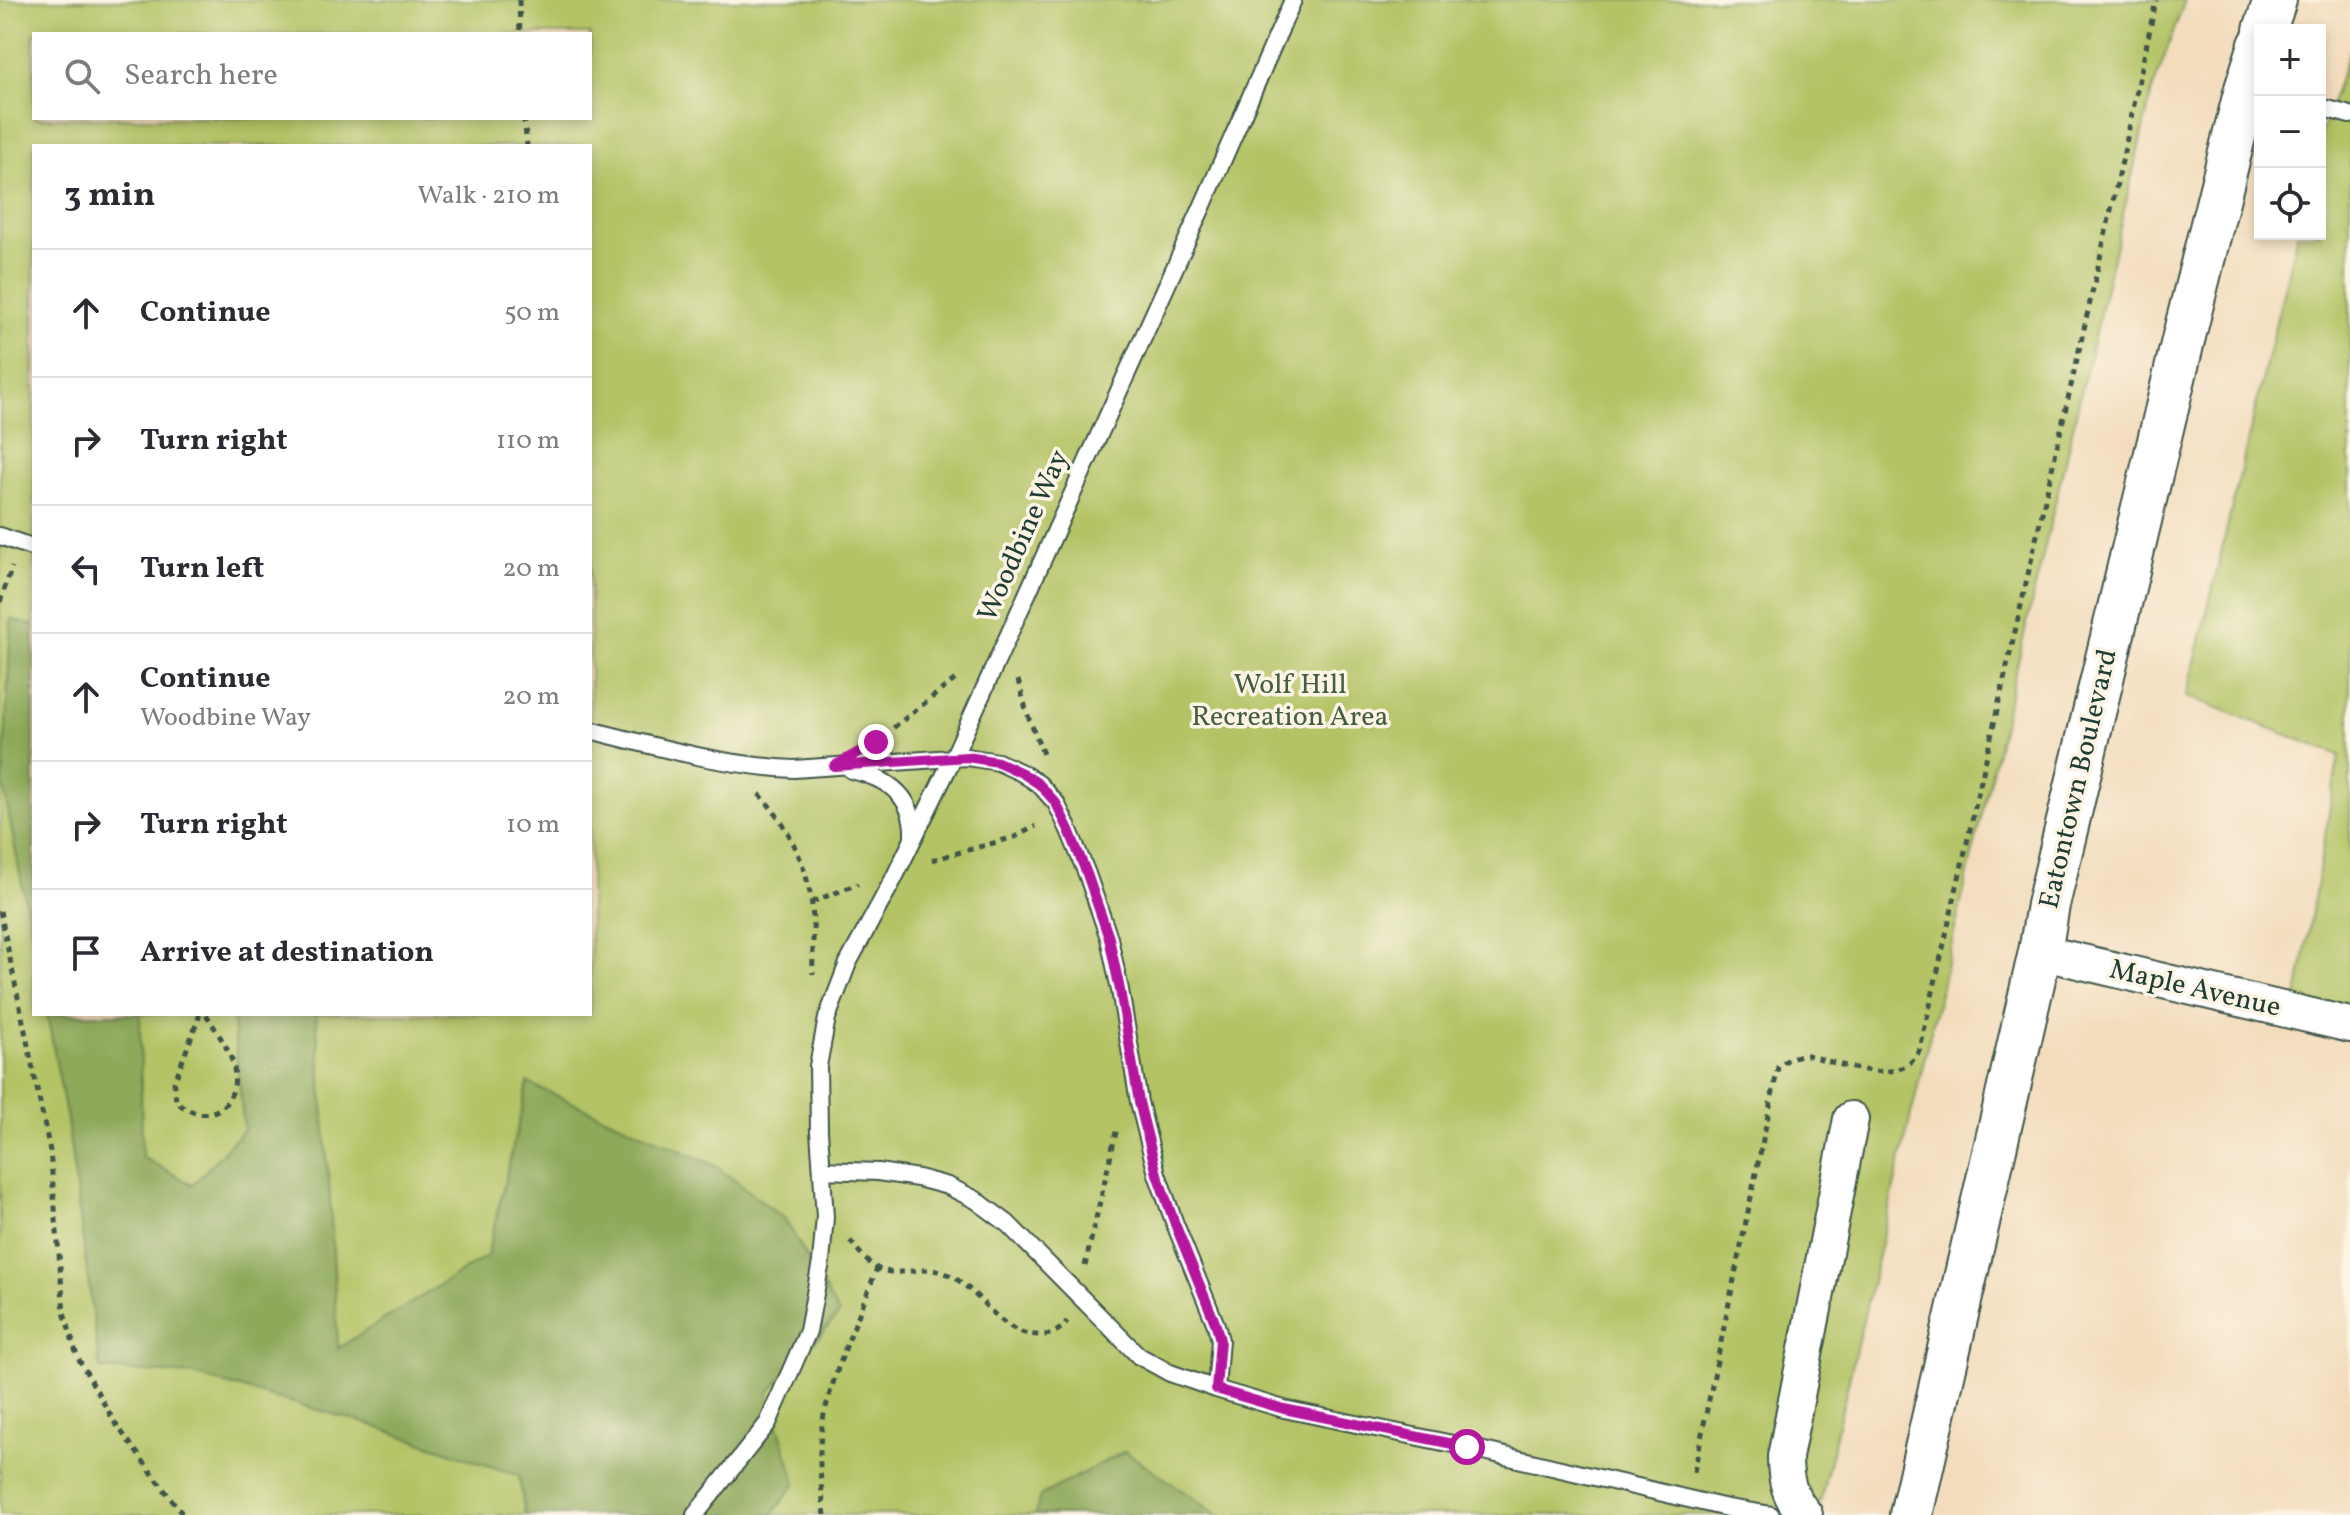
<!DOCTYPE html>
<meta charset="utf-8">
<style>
:root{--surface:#fff;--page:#f7f7f7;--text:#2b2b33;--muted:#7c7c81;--line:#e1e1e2}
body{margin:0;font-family:Vollkorn,serif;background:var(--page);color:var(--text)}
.controls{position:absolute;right:24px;top:24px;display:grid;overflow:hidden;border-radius:0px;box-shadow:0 4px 12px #0003}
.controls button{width:72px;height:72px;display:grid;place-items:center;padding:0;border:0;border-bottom:2px solid var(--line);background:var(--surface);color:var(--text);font:40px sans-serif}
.stop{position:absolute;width:24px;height:24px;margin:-18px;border:6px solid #b5179e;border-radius:50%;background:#fff}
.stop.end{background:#b5179e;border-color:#fff;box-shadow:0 2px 8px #0008}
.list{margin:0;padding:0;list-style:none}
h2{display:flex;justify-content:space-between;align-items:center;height:104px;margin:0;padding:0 32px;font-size:34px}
h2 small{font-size:26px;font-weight:400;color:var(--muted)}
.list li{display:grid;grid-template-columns:52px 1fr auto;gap:24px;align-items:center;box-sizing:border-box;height:128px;padding:0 32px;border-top:2px solid var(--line)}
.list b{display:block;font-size:30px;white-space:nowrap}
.list p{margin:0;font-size:26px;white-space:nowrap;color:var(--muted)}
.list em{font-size:26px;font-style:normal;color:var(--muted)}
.icon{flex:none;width:44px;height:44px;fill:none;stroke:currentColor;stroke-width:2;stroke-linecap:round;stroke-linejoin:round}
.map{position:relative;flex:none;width:2350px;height:1515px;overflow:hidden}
.search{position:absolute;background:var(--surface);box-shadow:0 4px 12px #0003;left:32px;top:32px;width:560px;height:88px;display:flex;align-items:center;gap:20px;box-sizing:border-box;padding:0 28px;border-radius:0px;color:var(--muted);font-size:30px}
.panel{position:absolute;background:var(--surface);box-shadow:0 4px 12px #0003;left:32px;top:144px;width:560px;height:872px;border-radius:0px}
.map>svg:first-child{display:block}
.green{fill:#b3c365;stroke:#69804c;stroke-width:2;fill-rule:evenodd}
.forest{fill:#8ea95a;stroke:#567347;stroke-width:2}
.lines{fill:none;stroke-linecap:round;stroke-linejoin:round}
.service-casing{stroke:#3f5548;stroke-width:20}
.minor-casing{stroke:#3f5548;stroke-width:38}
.tertiary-casing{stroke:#3f5548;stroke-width:46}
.path{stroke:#3f5548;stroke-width:5;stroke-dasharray:6 6;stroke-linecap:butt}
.service{stroke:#fff;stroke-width:16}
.minor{stroke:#fff;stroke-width:34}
.tertiary{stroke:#fff;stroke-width:42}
.route{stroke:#b5179e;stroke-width:10}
.labels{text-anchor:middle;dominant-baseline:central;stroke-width:7;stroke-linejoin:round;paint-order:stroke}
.street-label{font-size:28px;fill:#1f3d34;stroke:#fcf5e5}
.park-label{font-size:28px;fill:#445e40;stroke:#fcf5e5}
</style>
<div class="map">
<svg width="2350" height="1515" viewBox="0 0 2350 1515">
<rect width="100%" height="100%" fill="#fcf5e5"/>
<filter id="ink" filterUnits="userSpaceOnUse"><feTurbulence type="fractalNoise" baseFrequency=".0125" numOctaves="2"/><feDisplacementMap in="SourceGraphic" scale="16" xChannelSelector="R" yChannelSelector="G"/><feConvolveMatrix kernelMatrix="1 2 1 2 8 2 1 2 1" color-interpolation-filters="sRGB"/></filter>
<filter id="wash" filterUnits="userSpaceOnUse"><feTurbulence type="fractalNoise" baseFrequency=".006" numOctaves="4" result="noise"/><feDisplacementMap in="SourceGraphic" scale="32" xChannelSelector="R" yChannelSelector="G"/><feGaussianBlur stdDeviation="1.8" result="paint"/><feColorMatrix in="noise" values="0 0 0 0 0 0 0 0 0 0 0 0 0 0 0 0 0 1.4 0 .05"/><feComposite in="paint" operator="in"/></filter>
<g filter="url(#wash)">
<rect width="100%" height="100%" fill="#f3dcbc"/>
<path class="green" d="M0,0h2185l-33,91 -335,1424h-1817zM34,34h556v84h-556zM34,146h556v868h-556z
M2350,49v979l-55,-19 44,-254 -152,-59 110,-462h23v-98z"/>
<path class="forest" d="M11,619l23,7v321l-31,-162z
M47,1014h93l2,143 51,28 51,-56 -12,-115h84l14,183 8,151 149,-92 41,-173 188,83 69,53 54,95 -71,79 28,90 -24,32h-247l-6,-39 -151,-52 -174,-49 -94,-6 -33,-249z
M1125,1451l93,64h-183l5,-19z"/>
</g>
<g filter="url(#ink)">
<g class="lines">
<g class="service-casing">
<path id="service" d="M2320,107l30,8
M0,536l34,12
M590,730c67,17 135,36 204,39l173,-12 31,5 24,11 17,11 17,19 13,27 18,44 22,64 11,52 19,112 18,72 18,50 41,101 4,15 -4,49
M851,770c36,8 64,26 62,67
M822,1170l56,2 40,6 30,8 28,14 31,23 132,133 31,17 46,16 68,20 183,38 260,61 44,7
M695,1515l73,-92 40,-92 13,-69 4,-45 -6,-86 -1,-65 9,-48 21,-55 45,-83 60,-122 250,-553 90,-205"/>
</g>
<g class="minor-casing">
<path id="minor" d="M2040,952l310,73
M1805,1515c-16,-19 -20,-34 -20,-58l66,-338"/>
</g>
<g class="tertiary-casing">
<path id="tertiary" d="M2265,30l10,-30
M1911,1515l129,-563 8,-47 138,-577 60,-239 14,-44"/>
</g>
<path class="path" d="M519,0l1,34
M524,118l3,28
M0,602l12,-35
M1018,680l9,33 16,41
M884,735l74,-58
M759,794c27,28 46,66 52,105 4,24 1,50 2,75
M932,860l83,-23 21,-11
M812,902l46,-18
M0,911l50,240 14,161 13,44 38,67 68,92
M200,1014l-26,69 2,18c32,30 67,2 57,-37 -5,-17 -18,-35 -27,-50
M850,1241c9,10 18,24 31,29 21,7 45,-6 66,4 36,16 51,63 95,61 11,0 20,-6 25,-14
M1085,1266l32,-138
M1694,1472l84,-405c9,-8 17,-12 29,-12 33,8 95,36 113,-6l203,-892 33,-157
M825,1515c-5,-33 -8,-67 -1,-100 12,-50 35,-99 53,-147"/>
<use href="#service" class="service"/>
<use href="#minor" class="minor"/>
<use href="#tertiary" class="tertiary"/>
</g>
</g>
<g class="lines" filter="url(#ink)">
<path class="route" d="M876,742l-42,24 133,-9 31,5 24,11 17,11 17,19 13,27 18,44 22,64 11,52 19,112 18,72 18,50 41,101 4,15 -4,49 68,20 183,38"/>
</g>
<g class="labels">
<g class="street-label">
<text transform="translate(1024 536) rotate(-66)">Woodbine Way</text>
<text transform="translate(2079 779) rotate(-77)">Eatontown Boulevard</text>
<text transform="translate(2195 989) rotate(13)">Maple Avenue</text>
</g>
<g class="park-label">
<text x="1290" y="685">Wolf Hill<tspan x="1290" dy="32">Recreation Area</tspan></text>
</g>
</g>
</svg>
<div class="controls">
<button>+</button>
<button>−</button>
<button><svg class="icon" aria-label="locate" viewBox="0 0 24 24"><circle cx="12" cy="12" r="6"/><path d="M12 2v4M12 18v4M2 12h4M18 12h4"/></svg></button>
</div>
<div class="stop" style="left:1467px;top:1447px"></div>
<div class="stop end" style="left:876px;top:742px"></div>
<div class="search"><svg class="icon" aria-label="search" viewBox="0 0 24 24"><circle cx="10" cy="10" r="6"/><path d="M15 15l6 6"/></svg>Search here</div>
<section class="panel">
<h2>3 min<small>Walk · 210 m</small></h2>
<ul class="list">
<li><svg class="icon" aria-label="ahead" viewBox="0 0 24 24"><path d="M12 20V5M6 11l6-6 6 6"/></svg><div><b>Continue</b></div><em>50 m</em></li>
<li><svg class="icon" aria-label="right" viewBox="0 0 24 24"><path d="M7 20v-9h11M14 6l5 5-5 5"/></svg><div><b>Turn right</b></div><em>110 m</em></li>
<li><svg class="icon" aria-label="left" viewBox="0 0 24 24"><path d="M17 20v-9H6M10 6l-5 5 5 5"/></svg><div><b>Turn left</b></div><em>20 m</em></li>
<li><svg class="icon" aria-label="ahead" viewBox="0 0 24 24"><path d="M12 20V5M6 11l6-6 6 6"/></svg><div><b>Continue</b><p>Woodbine Way</p></div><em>20 m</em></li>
<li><svg class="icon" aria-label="right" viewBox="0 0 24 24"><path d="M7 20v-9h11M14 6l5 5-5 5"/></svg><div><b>Turn right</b></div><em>10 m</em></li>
<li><svg class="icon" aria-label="arrive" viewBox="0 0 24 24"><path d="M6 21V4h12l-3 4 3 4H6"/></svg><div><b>Arrive at destination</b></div></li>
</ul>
</section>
</div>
